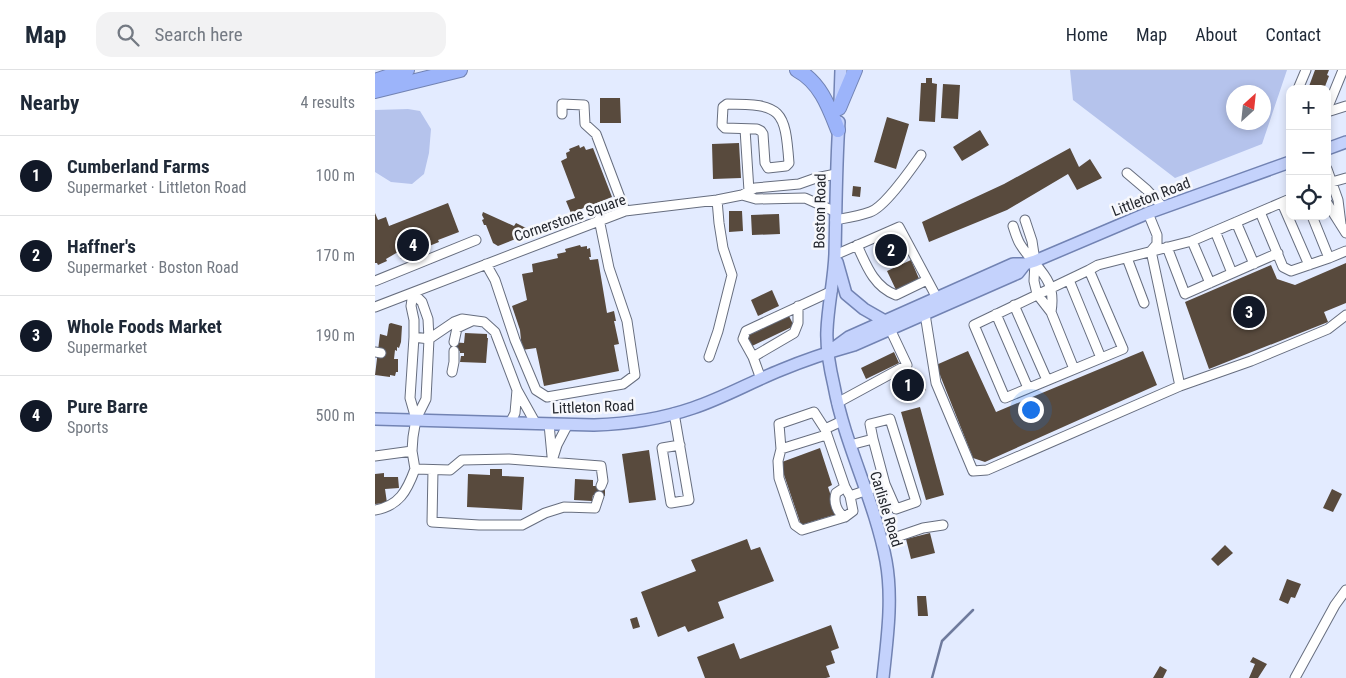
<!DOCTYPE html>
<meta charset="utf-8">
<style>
:root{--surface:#fff;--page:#f2f2f3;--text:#1f2937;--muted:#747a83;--line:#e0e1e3;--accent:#111827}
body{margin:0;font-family:"Roboto Condensed",sans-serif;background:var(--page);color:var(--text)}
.controls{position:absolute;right:15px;top:15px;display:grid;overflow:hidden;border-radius:10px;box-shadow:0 2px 8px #0003}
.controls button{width:45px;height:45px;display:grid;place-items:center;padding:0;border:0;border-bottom:1px solid var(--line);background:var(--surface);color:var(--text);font:25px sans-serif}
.compass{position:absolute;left:851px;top:15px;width:45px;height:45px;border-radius:50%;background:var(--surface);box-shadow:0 2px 8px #0003;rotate:27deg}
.you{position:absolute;left:655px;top:339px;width:18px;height:18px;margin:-12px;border:4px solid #fff;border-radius:50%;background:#1a73e8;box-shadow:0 0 0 8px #1a73e833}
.badge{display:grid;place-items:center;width:32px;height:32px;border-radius:50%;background:var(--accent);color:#fff;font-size:16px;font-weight:700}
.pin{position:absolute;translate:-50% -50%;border:2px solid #fff;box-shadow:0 1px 5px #0006}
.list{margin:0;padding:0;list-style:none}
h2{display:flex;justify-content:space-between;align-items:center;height:65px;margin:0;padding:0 20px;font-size:21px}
h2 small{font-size:16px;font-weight:400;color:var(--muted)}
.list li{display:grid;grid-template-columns:32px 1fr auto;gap:15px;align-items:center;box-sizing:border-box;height:80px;padding:0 20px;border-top:1px solid var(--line)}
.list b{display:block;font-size:19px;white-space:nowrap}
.list p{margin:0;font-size:16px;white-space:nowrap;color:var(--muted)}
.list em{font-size:16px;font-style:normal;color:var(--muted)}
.icon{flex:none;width:28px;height:28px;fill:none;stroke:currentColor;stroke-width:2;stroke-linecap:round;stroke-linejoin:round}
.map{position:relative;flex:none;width:971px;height:608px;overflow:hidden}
header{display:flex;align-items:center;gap:30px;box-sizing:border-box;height:70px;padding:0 25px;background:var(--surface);border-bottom:1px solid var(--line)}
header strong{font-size:24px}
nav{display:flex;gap:28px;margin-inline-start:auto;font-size:18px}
.search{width:350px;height:45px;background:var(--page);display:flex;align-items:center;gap:12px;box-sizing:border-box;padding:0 18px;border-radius:15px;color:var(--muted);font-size:19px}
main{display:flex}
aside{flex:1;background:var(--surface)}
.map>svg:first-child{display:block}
.green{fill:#b5c3ec;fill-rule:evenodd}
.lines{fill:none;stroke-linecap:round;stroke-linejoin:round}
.stream{stroke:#6f7b9e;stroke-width:2.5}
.building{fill:#584a3d}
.minor-casing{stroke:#676e7f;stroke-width:11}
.major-casing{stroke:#7283b3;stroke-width:14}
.highway-casing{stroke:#7283b3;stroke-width:16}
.minor{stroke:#fff;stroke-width:9}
.major{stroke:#c4d2fc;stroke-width:11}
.highway{stroke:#9cb4fa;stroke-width:14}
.labels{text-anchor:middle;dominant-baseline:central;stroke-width:5;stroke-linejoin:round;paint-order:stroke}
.street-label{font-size:15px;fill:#24272e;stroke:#f7f8fc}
</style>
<header>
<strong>Map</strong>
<div class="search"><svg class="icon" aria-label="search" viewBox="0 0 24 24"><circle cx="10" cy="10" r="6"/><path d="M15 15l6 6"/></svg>Search here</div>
<nav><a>Home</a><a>Map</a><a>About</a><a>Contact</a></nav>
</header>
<main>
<aside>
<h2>Nearby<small>4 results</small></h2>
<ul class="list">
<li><span class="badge">1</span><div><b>Cumberland Farms</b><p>Supermarket · Littleton Road</p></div><em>100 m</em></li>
<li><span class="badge">2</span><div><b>Haffner's</b><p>Supermarket · Boston Road</p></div><em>170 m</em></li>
<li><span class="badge">3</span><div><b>Whole Foods Market</b><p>Supermarket</p></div><em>190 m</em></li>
<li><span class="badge">4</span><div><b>Pure Barre</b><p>Sports</p></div><em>500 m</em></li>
</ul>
</aside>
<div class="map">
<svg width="971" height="608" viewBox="0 0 971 608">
<rect width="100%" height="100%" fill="#e3ebff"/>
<path class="green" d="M695,0h217l-25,74 -87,34 -102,-78zM858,22h30v30h-30z
M33,39l12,2 11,18 -2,24 -5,21 -12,10 -21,-2 -16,-10v-62z"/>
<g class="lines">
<path class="stream" d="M557,608l10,-37 31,-31"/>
</g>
<path class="building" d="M940,0h14l-2,5 2,1 -5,13h-16z
M551,8h6v5l5,1 -2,38 -16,-1 2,-38h5z
M568,14l17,1 -2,34 -17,-1z
M225,28h20l1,25h-21z
M512,47l22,7 -13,45 -22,-7z
M605,60l9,15 -27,16 -9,-14z
M364,73l2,35 -28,1 -1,-35z
M204,75l1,3 4,-2 2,4 7,-2 19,49 -41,16 -5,-12 9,-3 -14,-37 6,-3 -1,-5 4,-2 -1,-2z
M695,78l9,19 11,-8 12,19 -25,12 -9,-16 -61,36 -78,32 -7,-20 82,-38z
M478,116l8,1 -1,10 -8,-1z
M73,133l11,29 -21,8 1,2 -22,9 -2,-5 -7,3 3,6 -10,4 -3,-7 -12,7 1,2 -9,4 -1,-2h-2v-50l3,7 8,-3 3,9z
M354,141h13l1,20 -14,1z
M108,142l31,14 2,-3 10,5 2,6 -30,12 -5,-3 -7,-18h-2l-2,-5 2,-1 -2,-4z
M404,144l1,20 -28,1 -1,-20z
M520,165l10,22 -18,8 -10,-22z
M205,175l1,2 6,-1v3l3,-1 1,9h-2l1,3 8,-1 9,54 7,-2 2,10h-2l5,23 -5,1 5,26 -75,15 -8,-38 -14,2 -2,-20 -8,-24 15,-6 -5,-26 11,-2 -1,-8 26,-6 -1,-4 9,-2 -1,-3z
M536,190l9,21 -23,11 -10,-21z
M971,193v40l-22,9 4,10 -119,47 -24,-67 86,-37 6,14 18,6z
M397,220l7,16 -21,10 -7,-16z
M414,246l5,10 -42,20 -5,-10z
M16,253l11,3 -1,16 -2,6 -2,-1v4l-2,-1 -1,9h4v13h-2l-1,4 -5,-1v2l-15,-2 5,-41 7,2 2,-12z
M90,263l22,1v4h1l-2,25 -26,-1 1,-6h3v-3h-4v-2l-10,-1 1,-8 13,1z
M593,281l28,61 147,-61 14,34 -172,77 -12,-4 -37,-93z
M519,282l5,11 -33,16 -5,-11z
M540,298l11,22 -24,12 -11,-22z
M545,337l24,88 -18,5 -25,-88z
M445,378l12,37 -4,2 9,27 -36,11 -20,-59 2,-1 -1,-3z
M274,380l7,50 -27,3 -7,-49z
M115,399h12v7l22,1 -2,33 -55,-3 1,-33 22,1z
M9,403v4h14l1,11 -14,1 2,14 -12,1v-30z
M200,409l18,1v6h12v10l-12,-1 -1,6 -18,-1z
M957,419l10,5 -9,18 -10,-4z
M555,463l5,20 -24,6 -5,-20z
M372,469l4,11 9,-3 14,34 -56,21 6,16 -36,14 -3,-6 -27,11 -17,-45 55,-21 -5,-11z
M850,475l8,8 -15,13 -7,-7z
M912,509l14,5 -6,14 -4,-1 -3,7 -9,-4z
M542,526h9l2,20h-10z
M262,547l3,10 -7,2 -3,-10z
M456,555l8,23 -8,3 4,12 -9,3 4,11 -4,1h-121l-8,-21 37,-14 6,16z
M878,587l14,7 -9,14h-9l6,-14 -5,-2z
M785,596l7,4 -4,8h-10z"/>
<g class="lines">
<g class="minor-casing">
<path id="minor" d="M923,19l8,-19
M352,34c55,0 58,6 62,59l-3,3 -18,2 -3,-5 -2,-29 -2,-3 -4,-2 -32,-1 -3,-3 1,-18z
M952,39l16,-39
M952,42l19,-6
M187,44v-10l22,1 1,19 11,10 29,77
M370,59l4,62
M952,99l11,31 3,24
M752,103l20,17 16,17
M957,112l14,-4
M367,125l14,4 49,-1 31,14
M907,133l27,62
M952,133l19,30
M885,142l23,55 8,4 38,-13
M773,143l9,22v9l-6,7 29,135
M937,146l17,42 17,-7
M460,150c11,-2 24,-4 35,-8 15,-5 41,-43 51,-57
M650,150l7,21 3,20 -1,20 3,13 14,18 23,57
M861,152l18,42
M638,156c2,6 4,13 7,18 16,26 37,32 31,68
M840,161l17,42
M817,171l18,42
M482,175c9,20 17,42 39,50l31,-15
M792,177l18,47 93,-41
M460,185l64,-28 38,71
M752,188l17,45
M111,194l9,16 20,60 21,50 11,7 76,-13 12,-9 -8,-54 -18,-53 -10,-49
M714,200l34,79 -118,49 -31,-73z
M714,200l9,-5 94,-24 98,-42
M694,210l32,78
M0,211l101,-41
M38,223l-2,13 3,14v17l-4,61 6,21
M639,235l33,75
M0,237l250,-96 92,-11 25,-5 13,-7 44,-4 17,-6 20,-4
M550,244l11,69 37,88 14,-1 193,-84 71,-25 77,-32 18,-14
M621,244l32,74
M39,267l15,2 25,-17 8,-3 22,3 11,10 22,58 19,34
M79,272l3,-14 15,-7
M0,282l6,1
M334,287l9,-26 14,-56 -9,-27 -4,-25 -2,-23
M378,287l41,-24 4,-10v-17
M77,302l2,-10v-11
M386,309l-8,-22 -10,-18 3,-8 86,-40
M462,333l70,-38 -17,-36
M299,343l15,87 -18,3 -9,-55 18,-3
M467,351l-17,8 20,58 5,9 35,-12 11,25 20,-7 -26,-83 -20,5 3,15 -23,6
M135,353l5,-10 2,-23
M174,354l3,32
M450,359l-11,-17 -35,12 2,25 45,-14
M498,369l12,45
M406,379l-3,12 1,17 16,47 7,5 43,-13
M37,381l3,18 35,1 12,-10 47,-1 92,7 2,15 -2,5
M0,386l37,-5 1,-14 3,-18 10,-20 3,-60 -1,-20 -6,-17 -9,-9
M177,391l5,-16 11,-21
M58,400l-1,52 47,3h43l23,-12 19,-6 31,1 4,-12
M470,417l-9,6c-3,9 1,20 9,24l8,-6 -3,-15
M0,440c24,-4 32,-19 40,-41
M507,472l41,-14 20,-3
M920,608l40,-73 11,-15"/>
</g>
<g class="major-casing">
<path id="major" d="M465,31l1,-31
M464,52c-3,44 -3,88 -4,132 -1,26 -7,51 -8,76 -1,18 3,39 7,56 11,60 41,115 52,175 7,38 1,79 -3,117
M952,79l19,-7
M462,192l9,32 18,15 21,12
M459,278l15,-11 164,-73h12l10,-3 113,-48 142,-51
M0,349l219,6c34,-1 67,-6 99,-17 30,-10 58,-26 88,-38 24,-10 48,-18 73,-25l164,-72 7,-9"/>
</g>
<g class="highway-casing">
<path id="highway" d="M422,0c23,12 32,37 41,60
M0,11l32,-11
M0,21l85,-21
M464,38l16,-38"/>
</g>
<use href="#minor" class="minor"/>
<use href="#major" class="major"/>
<use href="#highway" class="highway"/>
</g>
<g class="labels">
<g class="street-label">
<text transform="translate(776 127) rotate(-21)">Littleton Road</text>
<text transform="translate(445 141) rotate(-89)">Boston Road</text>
<text transform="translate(195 148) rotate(-19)">Cornerstone Square</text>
<text transform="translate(218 337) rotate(-2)">Littleton Road</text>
<text transform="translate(511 439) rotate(73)">Carlisle Road</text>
</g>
</g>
</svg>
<div class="controls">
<button>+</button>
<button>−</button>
<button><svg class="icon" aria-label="locate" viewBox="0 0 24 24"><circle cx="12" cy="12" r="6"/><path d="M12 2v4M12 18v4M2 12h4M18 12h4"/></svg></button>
</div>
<svg class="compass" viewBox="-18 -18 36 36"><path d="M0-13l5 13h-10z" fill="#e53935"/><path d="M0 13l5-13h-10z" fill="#747a83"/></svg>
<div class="you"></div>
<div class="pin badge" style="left:533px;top:315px">1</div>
<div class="pin badge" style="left:516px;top:180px">2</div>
<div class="pin badge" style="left:874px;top:242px">3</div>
<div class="pin badge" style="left:38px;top:175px">4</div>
</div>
</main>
